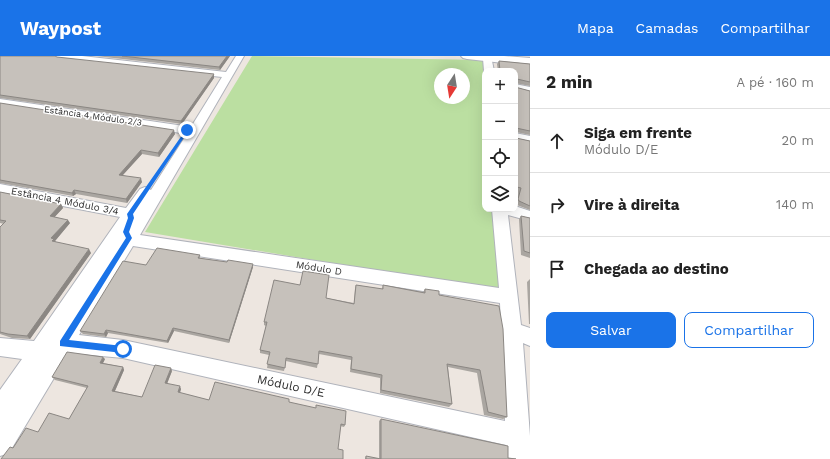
<!DOCTYPE html>
<html lang="pt">
<meta charset="utf-8">
<style>
:root{--surface:#fff;--page:#f2f2f2;--text:#222;--muted:#767676;--line:#e0e0e0;--accent:#1a73e8}
body{margin:0;font-family:"Work Sans",sans-serif;background:var(--page);color:var(--text)}
.controls{position:absolute;right:12px;top:12px;display:grid;overflow:hidden;border-radius:8px;box-shadow:0 4px 16px #0002}
.controls button{width:36px;height:36px;display:grid;place-items:center;padding:0;border:0;border-bottom:1px solid var(--line);background:var(--surface);color:var(--text);font:20px sans-serif}
.compass{position:absolute;left:434px;top:12px;width:36px;height:36px;border-radius:50%;background:var(--surface);box-shadow:0 4px 16px #0002;rotate:192deg}
.stop{position:absolute;width:12px;height:12px;margin:-9px;border:3px solid #1a73e8;border-radius:50%;background:#fff}
.stop.end{background:#1a73e8;border-color:#fff;box-shadow:0 1px 4px #0008}
.list{margin:0;padding:0;list-style:none}
h2{display:flex;justify-content:space-between;align-items:center;height:52px;margin:0;padding:0 16px;font-size:17px}
h2 small{font-size:13px;font-weight:400;color:var(--muted)}
.list li{display:grid;grid-template-columns:26px 1fr auto;gap:12px;align-items:center;box-sizing:border-box;height:64px;padding:0 16px;border-top:1px solid var(--line)}
.list b{display:block;font-size:15px;white-space:nowrap}
.list p{margin:0;font-size:13px;white-space:nowrap;color:var(--muted)}
.list em{font-size:13px;font-style:normal;color:var(--muted)}
.actions{display:flex;gap:8px;padding:12px 16px}
.actions a{flex:1;padding:9px 0;border:1px solid var(--accent);border-radius:8px;text-align:center;font-size:14px;color:var(--accent)}
.actions .main{background:var(--accent);color:#fff}
.icon{flex:none;width:22px;height:22px;fill:none;stroke:currentColor;stroke-width:2;stroke-linecap:round;stroke-linejoin:round}
.map{position:relative;flex:none;width:530px;height:403px;overflow:hidden}
header{display:flex;align-items:center;gap:24px;box-sizing:border-box;height:56px;padding:0 20px;background:var(--accent);color:#fff}
header strong{font-size:19px}
nav{display:flex;gap:22px;margin-inline-start:auto;font-size:14px}
main{display:flex}
aside{flex:1;background:var(--surface)}
.map>svg:first-child{display:block}
.green{fill:#bbdfa1;fill-rule:evenodd}
.lines{fill:none;stroke-linecap:round;stroke-linejoin:round}
.street-casing{stroke:#b0b3bb;stroke-width:2}
.secondary-casing{stroke:#b0b3bb;stroke-width:2}
.street{fill:#fff;fill-rule:evenodd}
.secondary{fill:#fff;fill-rule:evenodd}
.wall{fill:#aaa6a1}
.shaded-wall{fill:#8b8783}
.building{fill:#c6c1bb;stroke:#8b8783}
.route{fill:#1a73e8}
.labels{text-anchor:middle;dominant-baseline:central;stroke-width:3;stroke-linejoin:round;paint-order:stroke}
.far-street-label{font-size:9px;fill:#2c2c2c;stroke:#fff}
.street-label{font-size:10px;fill:#2c2c2c;stroke:#fff}
.near-street-label{font-size:12px;fill:#2c2c2c;stroke:#fff}
</style>
<header>
<strong>Waypost</strong>
<nav><a>Mapa</a><a>Camadas</a><a>Compartilhar</a></nav>
</header>
<main>
<div class="map">
<svg width="530" height="403" viewBox="0 0 530 403">
<rect width="100%" height="100%" fill="#ede6e0"/>
<path class="green" d="M252,0l231,4 2,22v127h10l6,82 -356,-59zM440,18h24v24h-24z"/>
<g class="lines">
<g class="street-casing">
<path id="street" d="M54,0h28l144,16 10,-16h8l-104,179 359,53 -7,-79h23v-3l15,5v10l-22,-6 13,110 9,3v18l-7,-3 7,93v23h-24v-14l-383,-87 -54,-5 -60,100 -9,3v-66l22,-31 -22,-3v-18l34,3 86,-124 -120,-23v-10l126,24 14,-19 5,-2 6,3 36,-56 -187,-29v-6l191,28 31,-50 -164,-18zM133,190l367,57 5,118 -382,-81 -44,-5z
M485,0h6l3,15h-10l-1,-13z
M515,28l15,3v6l-15,-3z
M515,77l15,3v8l-15,-3z"/>
</g>
<g class="secondary-casing">
<path id="secondary" d="M461,0h43l26,2v8l-63,-7 -4,-1z"/>
</g>
<use href="#street" class="street"/>
<use href="#secondary" class="secondary"/>
</g>
<path class="wall" d="M0,0l57,1 157,21 -32,46 -182,-26z
M96,0h134l-10,14z
M499,5l31,3v22l-15,-3v4l15,4v44l-14,-3v6l14,3v69l-13,-5 -1,-2 2,-11 -3,-1v-120h-17l-1,-7z
M0,47l175,31 -16,23 -17,-3 -19,21 19,7 -15,21 -51,-9 -3,2 -73,-13z
M0,136l61,12 2,4 -9,9 16,6 -15,18 1,1 35,11 -61,86 -18,-1 -12,-4v-107l4,-3 -4,-1z
M521,160l9,2v40l-9,-3 -2,-36z
M200,199v3l53,9 -24,76 -55,-12 -6,12 -60,-10 -2,4 -23,-3 -3,-3 66,-66z
M530,223v45h-1l-2,-42z
M356,229l26,4 1,-4 40,7 2,-3 14,6 68,122 -4,2 -19,-4 -7,-42 -29,-6 4,37 -3,3 -69,-14v-15l-30,-6 1,-12 -32,-6 -2,14 -31,-7 -2,10 -17,-3 2,-13 -9,-2v-3l6,-24 -2,-1v-3l62,-24 28,5 1,-15z
M105,303l-2,4 20,4 1,3 -9,21 27,6 30,-26 -5,13 14,5 -1,4 29,7 80,2 56,23 -1,2 -4,-1 -327,22 25,-16 31,-13 18,-31 -32,-8 -3,-3z
M381,363l127,39 8,1h-151v-1l1,-2 13,3v-38z"/>
<path class="shaded-wall" d="M227,0h3l-10,14 -1,-3z
M214,18v4l-32,46 -1,-3z
M174,74l1,4 -16,23 -1,-4z
M141,94l1,4 -22,24 -1,-3z
M141,122l1,4 -15,21 -1,-4z
M74,134l2,4 -3,2 -1,-3z
M61,148l2,4 -11,12 -2,-4z
M68,164l2,3 -15,18 1,2 -2,2 -3,-7z
M89,193l2,4 -61,86 -3,-3z
M253,208v3l-24,76v-3z
M173,272l1,3 -6,12 -1,-2z
M106,274l2,3 -2,4 -2,-3z
M103,301l2,2 -3,6 -2,-2z
M123,311l1,3 -10,23 -2,-2z
M171,312l1,3 -6,15 -1,-3z
M180,330l1,3 -2,6 -1,-3z"/>
<path class="building" d="M0,0h55l2,1 157,17 -33,47 -181,-26z
M122,0h105l-8,11z
M499,5l31,3v18l-13,-3 -2,2v6l15,4v40l-14,-3v10l14,3v65l-11,-5 -1,-2 3,-11 -4,-1 -2,-11v-105h-15z
M0,47l174,27 -16,23 -17,-3 -22,25 22,3 -15,21 -52,-9 -2,3 -72,-13z
M0,136l61,12 -11,12 18,4 -17,18 3,1 -2,2 37,8 -62,87 -19,-2 -8,-2v-105l6,-6 -6,-1z
M521,160l9,2v35l-6,-2z
M157,192l43,7 -2,3 29,4 1,-2 25,4 -24,76 -56,-12 -6,13 -61,-11 -2,4 -24,-3 43,-70 23,4z
M303,215l26,4 -3,23 28,6 2,-19 27,4v-4l42,8v-4l14,2v4l60,11 4,23 4,88 -19,-5 -8,-42 -33,-6 5,40 -71,-14 1,-15 -31,-6 1,-12 -33,-6 -1,13 -32,-6 -1,10 -18,-4 3,-12 -10,-2 7,-28h-3l10,-42 26,5z
M67,296l36,5 -3,6 23,4 -11,24 30,6 13,-32 16,3 -6,15 15,3 -2,6 31,8 6,-18 74,17v3l27,6v-3l30,6 -1,14 -4,-1 -3,25 5,1v9h-342l9,-12 3,1 13,-20 12,4 11,-19 20,6 19,-33 -36,-9z
M381,363l127,27v12l8,1h-150v-3l15,3z"/>
<path class="route" d="M187,72l2,2 -56,84 1,4 -5,14 3,6 -63,102 54,6 4,3 -1,3 -3,1 -63,-7v-5l66,-103 -3,-6 5,-14 -1,-4z"/>
<g class="labels">
<g class="far-street-label">
<text transform="translate(93 60) rotate(8)">Estância 4 Módulo 2/3</text>
</g>
<g class="street-label">
<text transform="translate(65 145) rotate(11)">Estância 4 Módulo 3/4</text>
<text transform="translate(319 212) rotate(9)">Módulo D</text>
</g>
<g class="near-street-label">
<text transform="translate(291 330) rotate(12)">Módulo D/E</text>
</g>
</g>
</svg>
<div class="controls">
<button>+</button>
<button>−</button>
<button><svg class="icon" aria-label="locate" viewBox="0 0 24 24"><circle cx="12" cy="12" r="6"/><path d="M12 2v4M12 18v4M2 12h4M18 12h4"/></svg></button>
<button><svg class="icon" aria-label="layers" viewBox="0 0 24 24"><path d="M12 4l9 5-9 5-9-5zM3 14l9 5 9-5"/></svg></button>
</div>
<svg class="compass" viewBox="-18 -18 36 36"><path d="M0-13l5 13h-10z" fill="#e53935"/><path d="M0 13l5-13h-10z" fill="#767676"/></svg>
<div class="stop" style="left:123px;top:293px"></div>
<div class="stop end" style="left:187px;top:74px"></div>
</div>
<aside>
<h2>2 min<small>A pé · 160 m</small></h2>
<ul class="list">
<li><svg class="icon" aria-label="ahead" viewBox="0 0 24 24"><path d="M12 20V5M6 11l6-6 6 6"/></svg><div><b>Siga em frente</b><p>Módulo D/E</p></div><em>20 m</em></li>
<li><svg class="icon" aria-label="right" viewBox="0 0 24 24"><path d="M7 20v-9h11M14 6l5 5-5 5"/></svg><div><b>Vire à direita</b></div><em>140 m</em></li>
<li><svg class="icon" aria-label="arrive" viewBox="0 0 24 24"><path d="M6 21V4h12l-3 4 3 4H6"/></svg><div><b>Chegada ao destino</b></div></li>
</ul>
<div class="actions"><a class="main">Salvar</a><a>Compartilhar</a></div>
</aside>
</main>
